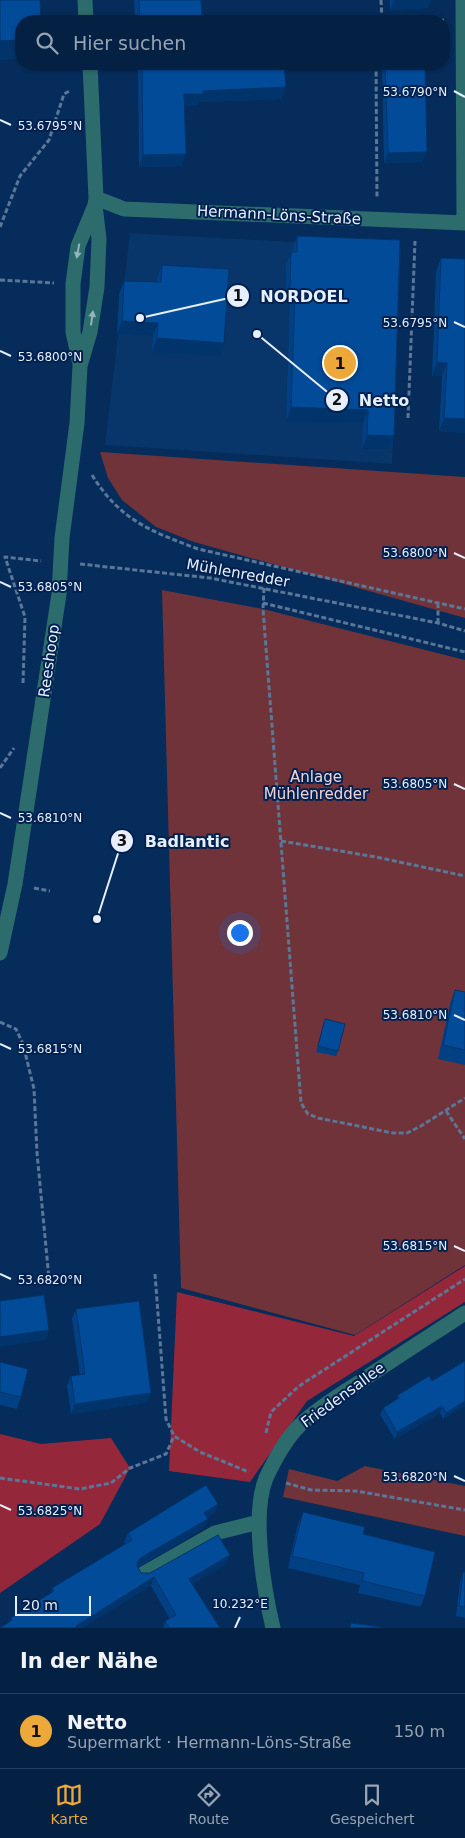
<!DOCTYPE html>
<html lang="de">
<meta charset="utf-8">
<style>
:root{--surface:#042144;--page:#0d294b;--text:#f1f3f6;--muted:#97a3b2;--line:#253e5d;--accent:#eca93a}
body{margin:0;font-family:"DejaVu Sans",sans-serif;background:var(--page);color:var(--text)}
.scale{position:absolute;left:15px;bottom:12px;width:76px;box-sizing:border-box;padding-left:5px;border:2px solid #e6effb;border-top:0;font-size:14px;line-height:18px;white-space:nowrap;color:#e6effb;-webkit-text-stroke:4px #00214f;paint-order:stroke}
.you{position:absolute;left:239px;top:932px;width:18px;height:18px;margin:-12px;border:4px solid #fff;border-radius:50%;background:#1a73e8;box-shadow:0 0 0 8px #1a73e833}
.badge{display:grid;place-items:center;width:32px;height:32px;border-radius:50%;background:var(--accent);color:#111;font-size:16px;font-weight:700}
.pin{position:absolute;translate:-50% -50%;border:2px solid #fff;box-shadow:0 1px 5px #0006}
.list{margin:0;padding:0;list-style:none}
h2{display:flex;justify-content:space-between;align-items:center;height:65px;margin:0;padding:0 20px;font-size:21px}
h2 small{font-size:16px;font-weight:400;color:var(--muted)}
.list li{display:grid;grid-template-columns:32px 1fr auto;gap:15px;align-items:center;box-sizing:border-box;height:75px;padding:0 20px;border-top:1px solid var(--line)}
.list b{display:block;font-size:19px;white-space:nowrap}
.list p{margin:0;font-size:16px;white-space:nowrap;color:var(--muted)}
.list em{font-size:16px;font-style:normal;color:var(--muted)}
.icon{flex:none;width:28px;height:28px;fill:none;stroke:currentColor;stroke-width:2;stroke-linecap:round;stroke-linejoin:round}
.map{position:relative;flex:none;width:465px;height:1628px;overflow:hidden}
.search{position:absolute;background:var(--surface);box-shadow:0 1px 4px #0004;left:15px;right:15px;top:15px;height:55px;display:flex;align-items:center;gap:12px;box-sizing:border-box;padding:0 18px;border-radius:20px;color:var(--muted);font-size:19px}
.sheet{height:140px;background:var(--surface)}
nav{display:flex;justify-content:space-around;align-items:center;box-sizing:border-box;height:70px;border-top:1px solid var(--line);background:var(--surface);font-size:14px;color:var(--muted)}
nav a{display:grid;justify-items:center;gap:2px}
nav .on{color:var(--accent)}
.map>svg:first-child{display:block}
.built{fill:#08356a}
.green{fill:#703339}
.forest{fill:#94283a}
.lines{fill:none;stroke-linecap:round;stroke-linejoin:round}
.path{stroke:#5b7798;stroke-width:3;stroke-dasharray:5 2.5;stroke-linecap:butt}
.minor{stroke:#2c6c6c;stroke-width:15}
.wall{fill:#024084}
.shaded-wall{fill:#01346b}
.building{fill:#024b99;stroke:#01346b}
.oneway{fill:#92b4bb}
.ticks{fill:none;stroke:#e6effb;stroke-width:2}
.labels{text-anchor:middle;dominant-baseline:central;stroke-width:4;stroke-linejoin:round;paint-order:stroke}
.street-label{font-size:15px;fill:#e6effb;stroke:#00214f}
.park-label{font-size:15px;fill:#f2d3d4;stroke:#00214f}
.ticks-label{font-size:12px;text-anchor:middle;fill:#e6effb;stroke:#00214f;stroke-width:4;stroke-linejoin:round;paint-order:stroke}
.leader{fill:none;stroke:#e6effb;stroke-width:2}
.callout-dot{fill:#e6effb;stroke:#00214f;stroke-width:2}
.mark-label{font-size:15px;text-anchor:middle;font-weight:bold;fill:#111}
.callout-label{font-size:16px;text-anchor:middle;font-weight:bold;fill:#e6effb;stroke:#00214f;stroke-width:4;stroke-linejoin:round;paint-order:stroke}
</style>
<div class="map">
<svg width="465" height="1628" viewBox="0 0 465 1628">
<rect width="100%" height="100%" fill="#052c5a"/>
<path class="built" d="M130,233l271,15 -9,216 -287,-19z"/>
<path class="green" d="M100,452l365,25v141l-271,-76 -38,-15 -34,-27 -14,-22z
M162,590l101,19 202,51v605l-110,70 -174,-47z
M365,1466l100,20v50l-182,-39 6,-28 48,12z"/>
<path class="forest" d="M465,1266v36l-158,99 -57,81 -81,-11 8,-179 177,44z
M0,1434l41,10 70,-6 19,30 -30,56 -100,69z"/>
<g class="lines">
<path class="path" d="M381,0l1,21
M382,21l62,-1
M376,64l1,135
M0,227l20,-51 29,-36 15,-46 7,-4
M0,280l54,3
M408,418l7,-177
M92,475c28,45 58,56 106,74l267,60
M80,564l130,14 228,45 27,8
M264,588l-1,21 38,494 7,11 10,4 75,15h14l14,-7 44,-28
M263,603l202,49
M438,623v-19
M23,683l2,-66 -20,-60 36,4
M0,768l14,-20
M281,841l95,16 89,19
M34,888l16,3
M0,1022l16,7 7,15 11,45 3,64 12,126
M446,1111l19,28
M155,1274l11,145 8,17 26,16 49,20
M266,1433l5,-21 28,-26 166,-107
M0,1478l80,11 31,-6 19,-15 36,-14 8,-18
M286,1483l25,7 45,1 109,19"/>
<path class="minor" d="M85,0l1,21
M463,0l1,223
M96,198l28,11 341,14
M80,364l-7,-32v-48l5,-38 17,-41 1,-7 -6,-134
M0,953l15,-69 44,-290 3,-56 15,-115 3,-57 10,-34 7,-45 2,-48 -4,-34
M143,1574l72,-41 44,-11
M273,1628c-9,-38 -22,-113 -7,-150 8,-17 19,-38 33,-52 18,-17 40,-31 61,-44 35,-24 70,-46 105,-69"/>
</g>
<path class="wall" d="M134,0h67l1,21h-67z
M390,0h41l-3,8 -38,2z
M138,64h146l2,23 -5,12 -82,3 -1,3 -14,1 2,48 -5,12 -42,1z
M382,64h43l-2,98 -39,1z
M297,236l97,200 -5,13h-27l1,-26 -77,-2 4,-117h-5l1,-39 5,-13h1z
M441,258l24,1v174l-26,-2 3,-55h-10l4,-104z
M162,265l62,78 -4,13 -68,-4 1,-16 -36,-2 2,-40 5,-13 33,1v-4z
M455,990l10,2v73l-27,-6 12,-55z
M325,1019l13,32 -2,5 -20,-4z
M76,1309l75,84 -4,10 -76,11 -4,-28 4,-10 9,-1 -8,-56z
M465,1361v45l-22,13 -3,-6 -45,26 -15,-24 3,-7 13,-8 2,-5 34,-14z
M0,1362l21,35 -4,12 -17,-4z
M218,1504l-4,9 -7,5 -3,10 -66,39 3,6h9l76,-9 -34,20 28,44h-57l2,-7 5,-2 -19,-33 -142,36 2,-4 40,-25 1,-5 73,-44 -1,-2 4,-9z
M303,1512l60,22 62,62 -5,11 -62,-14 2,-8 -72,-17 10,-44z
M463,1572h2v46l-9,-2 4,-34z"/>
<path class="shaded-wall" d="M394,0h37l-3,8 -38,2z
M21,40v19l-21,1v-19z
M286,87l-5,12 -82,3 -1,3 -18,1 4,-12 19,-3z
M427,152l-4,10 -39,1 4,-10z
M186,154l-5,12 -42,1 4,-12z
M290,290l5,1 -5,13h-5z
M122,321l36,2 -5,13 -36,-2z
M157,338l67,5 -4,13 -68,-4z
M437,362l10,1 -5,13h-10z
M291,407l77,3 -5,13 -77,-2z
M444,418l21,1v14l-26,-2z
M367,435l27,1 -5,13h-27z
M49,1330l-3,10 -46,7v-10z
M151,1393l-4,10 -76,11 4,-10z
M465,1401v5l-22,13 3,-6z
M442,1406l-2,7 -45,26 2,-7z
M218,1504l-4,9 -14,9 4,-9z
M208,1519l-4,9 -66,38 -3,4 3,-9 4,-4z
M230,1555l-4,9 -40,23 3,-8z
M154,1577l-3,9 -68,42h-8l1,-2z"/>
<path class="building" d="M0,0h40l1,21h-20v19l-21,1z
M139,0h62l1,21h-62z
M142,64h142l2,23 -83,4v3h-19l2,60 -43,1z
M385,64h40l2,88 -39,1z
M297,236l103,4 -6,196 -27,-1 1,-25 -77,-3 4,-116 -5,-1 1,-38h6z
M441,258l24,1v160l-21,-1 3,-55 -10,-1z
M162,265l67,4 -5,74 -67,-5 1,-15 -36,-2 2,-40 37,1z
M455,990l10,2v58l-22,-5z
M325,1019l20,5 -7,27 -20,-5z
M44,1295l5,35 -49,7v-36z
M139,1301l12,92 -76,11 -4,-28 14,-2 -9,-65z
M465,1361v40l-19,12 -4,-7 -45,26 -14,-24 16,-10 -1,-3 31,-19 3,5z
M0,1362l28,7 -7,28 -21,-5z
M206,1485l12,19 -14,9 4,6 -66,38 -4,4 -1,5 4,7h9l68,-38 12,20 -41,24 31,49h-51l-4,-7 11,-6 -22,-38 -78,49 1,2h-77l12,-8 -1,-2 43,-27 -2,-3 80,-48 -4,-7z
M303,1512l62,15 -2,7 72,18 -10,44 -63,-15 2,-8 -72,-17z
M463,1572h2v35l-6,-1z
M351,1623l30,4v1h-31z"/>
<defs><path id="oneway-solid" d="M-6-.8H1V-3.2L6.5 0L1 3.2V.8H-6Z" transform="scale(1.25)"/></defs>
<g class="oneway">
<use href="#oneway-solid" transform="translate(78 251) rotate(100)"/>
<use href="#oneway-solid" transform="translate(92 318) rotate(-82)"/>
</g>
<path class="ticks" d="M454,91l11,6M0,120l11,5M454,322l11,5M0,351l11,5M454,553l11,5M0,582l11,5M454,784l11,5M0,813l11,5M454,1015l11,5M0,1044l11,5M454,1246l11,5M0,1274l11,5M454,1476l11,5M0,1505l11,5M235,1628l5,-11"/>
<g class="labels">
<g class="street-label">
<text transform="translate(279 215) rotate(3)">Hermann-Löns-Straße</text>
<text transform="translate(238 573) rotate(10)">Mühlenredder</text>
<text transform="translate(49 661) rotate(-82)">Reeshoop</text>
<text transform="translate(343 1395) rotate(-36)">Friedensallee</text>
</g>
<g class="park-label">
<text x="316" y="777">Anlage<tspan x="316" dy="17">Mühlenredder</tspan></text>
</g>
</g>
<g class="ticks-label">
<text x="415" y="96">53.6790°N</text>
<text x="50" y="130">53.6795°N</text>
<text x="415" y="327">53.6795°N</text>
<text x="50" y="361">53.6800°N</text>
<text x="415" y="557">53.6800°N</text>
<text x="50" y="591">53.6805°N</text>
<text x="415" y="788">53.6805°N</text>
<text x="50" y="822">53.6810°N</text>
<text x="415" y="1019">53.6810°N</text>
<text x="50" y="1053">53.6815°N</text>
<text x="415" y="1250">53.6815°N</text>
<text x="50" y="1284">53.6820°N</text>
<text x="415" y="1481">53.6820°N</text>
<text x="50" y="1515">53.6825°N</text>
<text x="240" y="1608">10.232°E</text>
</g>
<path class="leader" d="M140 318L238 296M257 334L337 400M97 919L122 841"/>
<g class="callout-dot">
<circle cx="140" cy="318" r="5"/>
<circle cx="257" cy="334" r="5"/>
<circle cx="97" cy="919" r="5"/>
<circle cx="238" cy="296" r="12"/>
<circle cx="337" cy="400" r="12"/>
<circle cx="122" cy="841" r="12"/>
</g>
<g class="mark-label">
<text x="238" y="301">1</text>
<text x="337" y="405">2</text>
<text x="122" y="846">3</text>
</g>
<g class="callout-label">
<text x="304" y="302">NORDOEL</text>
<text x="384" y="406">Netto</text>
<text x="187" y="847">Badlantic</text>
</g>
</svg>
<div class="scale">20 m</div>
<div class="you"></div>
<div class="pin badge" style="left:340px;top:363px">1</div>
<div class="search"><svg class="icon" aria-label="search" viewBox="0 0 24 24"><circle cx="10" cy="10" r="6"/><path d="M15 15l6 6"/></svg>Hier suchen</div>
</div>
<section class="sheet">
<h2>In der Nähe<small></small></h2>
<ul class="list">
<li><span class="badge">1</span><div><b>Netto</b><p>Supermarkt · Hermann-Löns-Straße</p></div><em>150 m</em></li>
</ul>
</section>
<nav>
<a class="on"><svg class="icon" aria-label="map" viewBox="0 0 24 24"><path d="M3 6l6-2 6 2 6-2v14l-6 2-6-2-6 2zM9 4v14M15 6v14"/></svg>Karte</a>
<a><svg class="icon" aria-label="directions" viewBox="0 0 24 24"><path d="M12 3l9 9-9 9-9-9zM9 14v-3h6M13 9l2 2-2 2"/></svg>Route</a>
<a><svg class="icon" aria-label="saved" viewBox="0 0 24 24"><path d="M7 4h10v16l-5-4-5 4z"/></svg>Gespeichert</a>
</nav>
